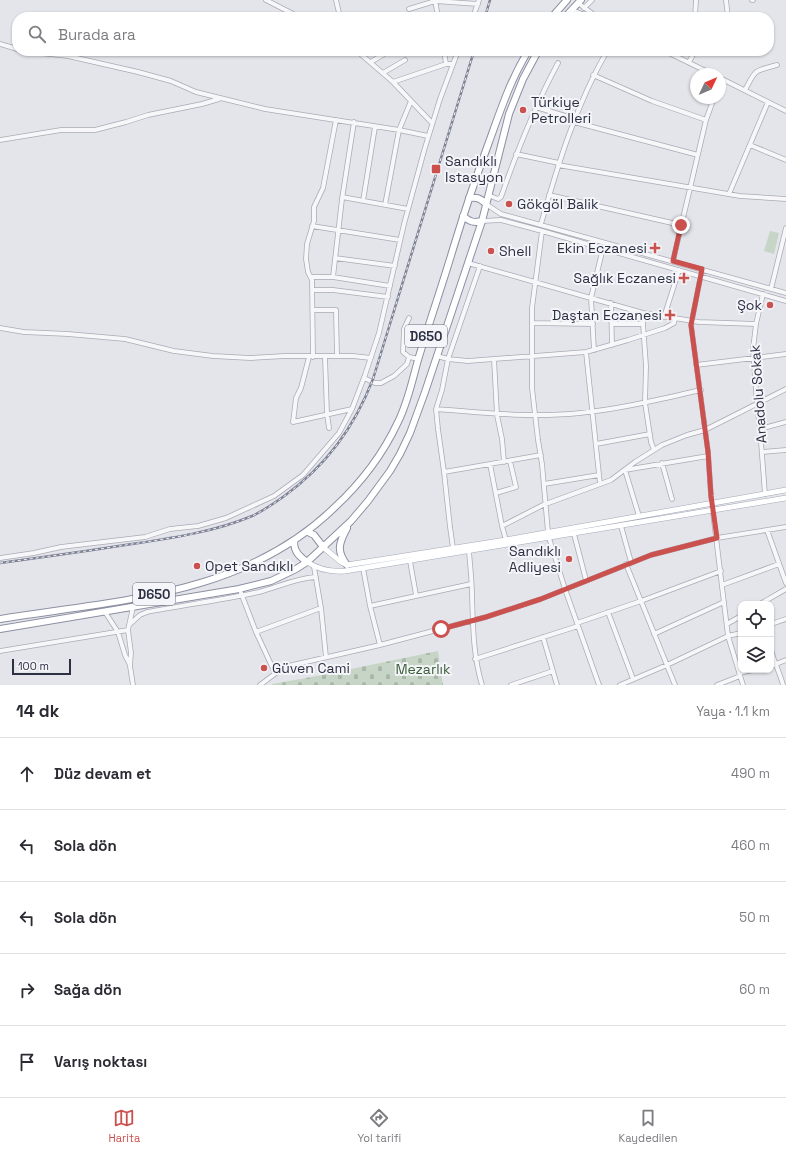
<!DOCTYPE html>
<html lang="tr">
<meta charset="utf-8">
<style>
:root{--surface:#fff;--page:#f7f7f7;--text:#2b2b33;--muted:#7c7c81;--line:#e1e1e2;--accent:#cb514e}
body{margin:0;font-family:"Space Grotesk",sans-serif;background:var(--page);color:var(--text)}
.controls{position:absolute;right:12px;bottom:12px;display:grid;overflow:hidden;border-radius:8px;box-shadow:0 1px 3px #0004}
.controls button{width:36px;height:36px;display:grid;place-items:center;padding:0;border:0;border-bottom:1px solid var(--line);background:var(--surface);color:var(--text);font:20px sans-serif}
.compass{position:absolute;left:690px;top:68px;width:36px;height:36px;border-radius:50%;background:var(--surface);box-shadow:0 1px 3px #0004;rotate:46deg}
.scale{position:absolute;left:12px;bottom:10px;width:59px;box-sizing:border-box;padding-left:4px;border:2px solid #2c3043;border-top:0;font-size:11px;line-height:14px;white-space:nowrap;color:#2c3043;-webkit-text-stroke:3px #f4f5f9;paint-order:stroke}
.stop{position:absolute;width:12px;height:12px;margin:-9px;border:3px solid #cb514e;border-radius:50%;background:#fff}
.stop.end{background:#cb514e;border-color:#fff;box-shadow:0 1px 4px #0008}
.list{margin:0;padding:0;list-style:none}
h2{display:flex;justify-content:space-between;align-items:center;height:52px;margin:0;padding:0 16px;font-size:17px}
h2 small{font-size:13px;font-weight:400;color:var(--muted)}
.list li{display:grid;grid-template-columns:26px 1fr auto;gap:12px;align-items:center;box-sizing:border-box;height:72px;padding:0 16px;border-top:1px solid var(--line)}
.list b{display:block;font-size:15px;white-space:nowrap}
.list em{font-size:13px;font-style:normal;color:var(--muted)}
.icon{flex:none;width:22px;height:22px;fill:none;stroke:currentColor;stroke-width:2;stroke-linecap:round;stroke-linejoin:round}
.map{position:relative;flex:none;width:786px;height:685px;overflow:hidden}
.search{position:absolute;background:var(--surface);box-shadow:0 1px 3px #0004;left:12px;right:12px;top:12px;height:44px;display:flex;align-items:center;gap:10px;box-sizing:border-box;padding:0 14px;border-radius:16px;color:var(--muted);font-size:15px}
.sheet{height:412px;background:var(--surface)}
nav{display:flex;justify-content:space-around;align-items:center;box-sizing:border-box;height:56px;border-top:1px solid var(--line);background:var(--surface);font-size:11px;color:var(--muted)}
nav a{display:grid;justify-items:center;gap:2px}
nav .on{color:var(--accent)}
.map>svg:first-child{display:block}
.cemetery{fill:url(#cemetery-stones)}
.pitch{fill:#c6d5c5}
.lines{fill:none;stroke-linecap:round;stroke-linejoin:round}
.minor-casing{stroke:#a9abb5;stroke-width:5.5}
.major-casing{stroke:#a3a8b7;stroke-width:6}
.highway-casing{stroke:#8c90a2;stroke-width:8}
.minor{stroke:#f7f7fa;stroke-width:4}
.major{stroke:#fff;stroke-width:5}
.highway{stroke:#fff;stroke-width:6}
.rail-casing{stroke:#7e8295;stroke-width:2.5}
.rail{stroke:#f4f5f9;stroke-width:1;stroke-dasharray:3;stroke-linecap:butt}
.route{stroke:#cb514e;stroke-width:5}
.poi-dot{fill:#cb514e;stroke:#f4f5f9;stroke-width:1.5}
.labels{text-anchor:middle;dominant-baseline:central;stroke-width:4;stroke-linejoin:round;paint-order:stroke}
.shield{fill:#f4f5f9;stroke:#686b7a;stroke-width:1}
.shield-label{font-size:13px;font-weight:bold;fill:#2c3043}
.poi-label{font-size:14px;fill:#2c3043;stroke:#f4f5f9;text-anchor:start}
.street-label{font-size:14px;fill:#2c3043;stroke:#f4f5f9}
.park-label{font-size:14px;fill:#3a5f39;stroke:#f4f5f9}
</style>
<div class="map">
<svg width="786" height="685" viewBox="0 0 786 685">
<defs>
<pattern id="cemetery-stones" width="16" height="16" patternUnits="userSpaceOnUse"><rect width="16" height="16" fill="#c6d5c5"/><path d="M2 7V4a2 2 0 0 1 4 0v3zM10 15v-3a2 2 0 0 1 4 0v3z" fill="#aab7aa"/></pattern>
</defs>
<rect width="100%" height="100%" fill="#e4e5eb"/>
<path class="cemetery" d="M438,651l5,34h-171v-1l40,-7z"/>
<path class="pitch" d="M770,231l9,2 -5,21 -10,-3z"/>
<g class="lines">
<g class="minor-casing">
<path id="minor" d="M266,0l33,17
M336,0l4,17
M435,0l3,17
M726,0l2,17
M752,0h1
M578,3l19,14
M584,8l8,-8
M409,9l26,-8 43,3
M572,10l18,7
M473,17l6,-17
M695,17l1,-17
M0,44l17,5
M22,51l46,5 70,16 33,9 25,11 69,17 134,21 29,6
M357,51l36,31 39,41
M444,51l2,13h7
M665,51l47,23
M371,62l18,-11
M689,62l6,-11
M383,73l22,-13
M593,75l59,26 54,19
M720,78l66,33
M393,82l53,-18
M745,90c11,-21 9,-19 32,-25
M536,107l39,12
M574,122l124,33
M0,140l61,-10h34l31,-8 22,-7 54,-11 17,-5
M750,145l36,15
M516,154l43,9
M558,165l182,31 46,3
M729,194l39,-92
M488,195l10,4 3,-2c16,-46 34,-91 57,-134
M549,195l132,30
M342,197l66,12
M363,201l12,-74
M486,204l15,10 285,79
M385,205l14,-75 12,-29
M482,221l19,-1 41,11 244,70
M541,224c17,-60 35,-119 66,-173
M312,226l88,14
M542,231l-10,77v80l6,52 4,24 6,68
M335,258l60,8
M673,261l33,-141 8,-22
M468,263l175,50 56,9 57,2
M702,269l-11,56 17,126 3,45 17,140 15,49
M311,277h22l57,9
M333,277l9,-78 12,-77
M771,289l15,-61
M313,290h20l55,7
M763,294l-7,30 -3,25 4,55 3,25 5,65
M611,303l1,42
M313,310h23l1,46
M643,313v11l3,42 -1,37 6,39 3,8
M664,317l15,-47
M409,318l-5,11 -1,23 6,5 10,2
M532,323l61,1
M612,324h31
M0,328l24,4 44,2 57,5 49,12 39,5 37,2 35,-2h68l18,2
M594,350l-3,-52 12,-50
M586,352l14,132
M437,356l11,3 20,2 118,-9 42,-12 37,-12 9,-5 1,-4
M309,357l-8,31 -5,10 -3,24 59,-13
M313,357l-1,-77 -4,-8 -2,-13 1,-15 7,-23v-14l9,-19 13,-68
M325,357l2,57 2,14
M494,359l3,56 5,24 2,23
M696,365l90,-11
M364,378l11,5h6l13,-7 13,-12 2,-7
M436,409c48,4 96,9 144,4 41,-4 81,-14 121,-23
M760,429l26,-7
M596,444l54,-10
M762,452l24,-2
M662,463l10,36
M490,464l12,62 4,14
M444,472l97,-17
M544,484l55,-9
M496,493l20,-6 -6,-26
M639,516l-14,-46 83,-14
M502,526l41,-21 68,-25 24,-18 27,-17 25,-10 18,-5 81,-41
M621,526l10,36
M767,530l19,53
M574,534l12,46
M549,538l16,51 34,96
M453,548l-3,-21 -6,-55 -6,-43 -2,-20 6,-19 6,-31 32,-93
M469,551c1,15 3,29 3,44 1,31 1,60 10,90
M0,558l34,-5 27,-6 84,-10 25,-8 28,-3 28,-8 48,-22 29,-21 36,-42 13,-24 13,-34 14,-42 25,-109 20,-73 16,-52 18,-48
M410,561l6,34
M626,564l49,121
M314,567l7,41 5,49
M363,568l7,38
M722,585l57,-21
M241,593l15,39 19,41
M760,604l26,-15
M133,607l-5,23 3,23 -1,13 3,19
M105,612l13,20 7,23 5,10
M608,612l25,67
M577,623l64,-22 80,-30
M727,624l14,-8
M771,624l15,-5
M129,625l11,-10 7,-3c37,-7 75,-12 112,-20 19,-5 37,-14 57,-15
M256,632l65,-24
M654,634l70,-32
M543,637l14,48
M380,645l-10,-39 101,-22
M771,650c3,12 9,23 12,35
M0,651l128,-21
M475,659l103,-33
M771,666l15,-6
M739,673l14,-3
M260,685l24,-18 96,-22 106,-28 55,-18 110,-44 66,-17 69,-11
M511,685l42,-14
M620,685l47,-20 61,-29 13,-3
M717,685l23,-9"/>
</g>
<g class="major-casing">
<path id="major" d="M324,548l17,14 6,3 159,-25 280,-50
M307,562c12,8 24,10 38,9l441,-73"/>
</g>
<g class="highway-casing">
<path id="highway" d="M552,17l15,-17
M565,17l16,-17
M469,198c8,-1 11,0 17,6
M463,216c7,6 11,7 19,5
M347,528c-8,15 -11,23 0,37
M308,532l6,3 10,13
M294,541c0,11 5,15 13,21
M0,619c118,-19 243,-23 334,-111 26,-24 49,-54 64,-86 10,-20 14,-41 20,-62 11,-37 24,-74 35,-111 11,-36 23,-72 36,-107 12,-33 21,-61 39,-91
M0,629l239,-40 32,-8 25,-12 11,-7 44,-41 17,-20 22,-30 10,-17 10,-21 15,-41 57,-171 27,-107 14,-35 15,-28"/>
</g>
<use href="#minor" class="minor"/>
<use href="#major" class="major"/>
<use href="#highway" class="highway"/>
<g class="rail-casing">
<path id="rail" d="M485,17l5,-17
M0,563c44,-6 88,-12 132,-19 40,-6 82,-12 120,-28 11,-5 21,-12 31,-19 43,-31 71,-69 90,-118l101,-328"/>
</g>
<use href="#rail" class="rail"/>
</g>
<g class="lines">
<path class="route" d="M441,629l45,-12 55,-18 110,-44 66,-17 -6,-42 -3,-44 -17,-127 11,-56 -29,-8 8,-36"/>
</g>
<g class="poi-dot">
<circle cx="523" cy="110" r="4"/>
<rect x="431" y="164" width="10" height="10" rx="2"/>
<circle cx="509" cy="204" r="4"/>
<path d="M653 242h4v4h4v4h-4v4h-4v-4h-4v-4h4z"/>
<circle cx="491" cy="251" r="4"/>
<path d="M682 272h4v4h4v4h-4v4h-4v-4h-4v-4h4z"/>
<circle cx="770" cy="305" r="4"/>
<path d="M668 309h4v4h4v4h-4v4h-4v-4h-4v-4h4z"/>
<circle cx="569" cy="559" r="4"/>
<circle cx="197" cy="566" r="4"/>
<circle cx="264" cy="668" r="4"/>
</g>
<g class="labels">
<g class="shield">
<rect x="405" y="325" width="42" height="22" rx="3"/>
<rect x="133" y="583" width="42" height="22" rx="3"/>
</g>
<g class="shield-label">
<text x="426" y="336">D650</text>
<text x="154" y="594">D650</text>
</g>
<g class="poi-label">
<text x="531" y="102">Türkiye<tspan x="531" dy="16">Petrolleri</tspan></text>
<text x="445" y="161">Sandıklı<tspan x="445" dy="16">Istasyon</tspan></text>
<text x="517" y="204">Gökgöl Balik</text>
<text x="647" y="248" text-anchor="end">Ekin Eczanesi</text>
<text x="499" y="251">Shell</text>
<text x="676" y="278" text-anchor="end">Sağlık Eczanesi</text>
<text x="762" y="305" text-anchor="end">Şok</text>
<text x="662" y="315" text-anchor="end">Daştan Eczanesi</text>
<text x="561" y="551" text-anchor="end">Sandıklı<tspan x="561" dy="16">Adliyesi</tspan></text>
<text x="205" y="566">Opet Sandıklı</text>
<text x="272" y="668">Güven Cami</text>
</g>
<g class="street-label">
<text transform="translate(758 394) rotate(-94)">Anadolu Sokak</text>
</g>
<g class="park-label">
<text x="423" y="669">Mezarlık</text>
</g>
</g>
</svg>
<div class="controls">
<button><svg class="icon" aria-label="locate" viewBox="0 0 24 24"><circle cx="12" cy="12" r="6"/><path d="M12 2v4M12 18v4M2 12h4M18 12h4"/></svg></button>
<button><svg class="icon" aria-label="layers" viewBox="0 0 24 24"><path d="M12 4l9 5-9 5-9-5zM3 14l9 5 9-5"/></svg></button>
</div>
<svg class="compass" viewBox="-18 -18 36 36"><path d="M0-13l5 13h-10z" fill="#e53935"/><path d="M0 13l5-13h-10z" fill="#7c7c81"/></svg>
<div class="scale">100 m</div>
<div class="stop" style="left:441px;top:629px"></div>
<div class="stop end" style="left:681px;top:225px"></div>
<div class="search"><svg class="icon" aria-label="search" viewBox="0 0 24 24"><circle cx="10" cy="10" r="6"/><path d="M15 15l6 6"/></svg>Burada ara</div>
</div>
<section class="sheet">
<h2>14 dk<small>Yaya · 1.1 km</small></h2>
<ul class="list">
<li><svg class="icon" aria-label="ahead" viewBox="0 0 24 24"><path d="M12 20V5M6 11l6-6 6 6"/></svg><div><b>Düz devam et</b></div><em>490 m</em></li>
<li><svg class="icon" aria-label="left" viewBox="0 0 24 24"><path d="M17 20v-9H6M10 6l-5 5 5 5"/></svg><div><b>Sola dön</b></div><em>460 m</em></li>
<li><svg class="icon" aria-label="left" viewBox="0 0 24 24"><path d="M17 20v-9H6M10 6l-5 5 5 5"/></svg><div><b>Sola dön</b></div><em>50 m</em></li>
<li><svg class="icon" aria-label="right" viewBox="0 0 24 24"><path d="M7 20v-9h11M14 6l5 5-5 5"/></svg><div><b>Sağa dön</b></div><em>60 m</em></li>
<li><svg class="icon" aria-label="arrive" viewBox="0 0 24 24"><path d="M6 21V4h12l-3 4 3 4H6"/></svg><div><b>Varış noktası</b></div></li>
</ul>
</section>
<nav>
<a class="on"><svg class="icon" aria-label="map" viewBox="0 0 24 24"><path d="M3 6l6-2 6 2 6-2v14l-6 2-6-2-6 2zM9 4v14M15 6v14"/></svg>Harita</a>
<a><svg class="icon" aria-label="directions" viewBox="0 0 24 24"><path d="M12 3l9 9-9 9-9-9zM9 14v-3h6M13 9l2 2-2 2"/></svg>Yol tarifi</a>
<a><svg class="icon" aria-label="saved" viewBox="0 0 24 24"><path d="M7 4h10v16l-5-4-5 4z"/></svg>Kaydedilen</a>
</nav>
